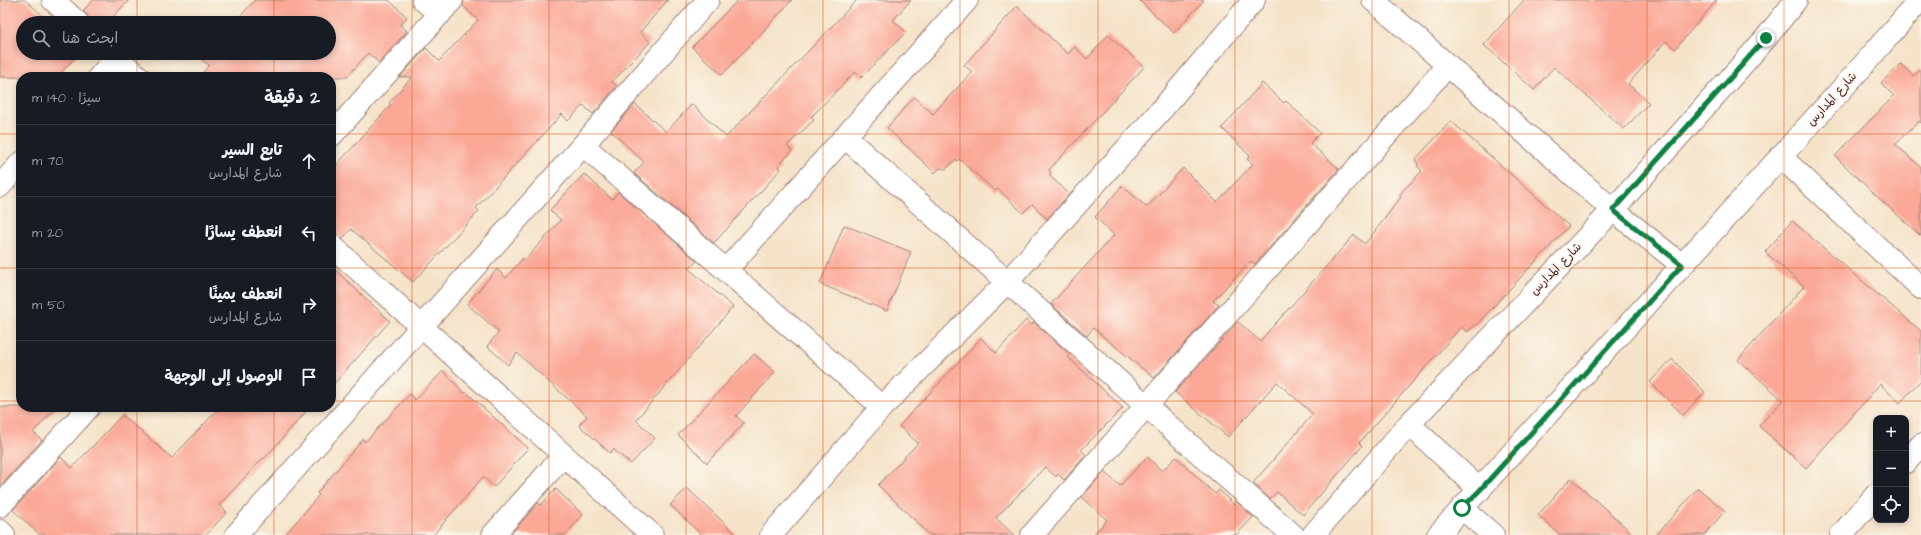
<!DOCTYPE html>
<html lang="ar">
<meta charset="utf-8">
<style>
:root{--surface:#171b24;--page:#20242c;--text:#f1f3f6;--muted:#9ea1a6;--line:#363941}
body{margin:0;font-family:"Architects Daughter","Playpen Sans Arabic",sans-serif;background:var(--page);color:var(--text);direction:rtl}
.controls{position:absolute;right:12px;bottom:12px;display:grid;overflow:hidden;border-radius:8px;box-shadow:0 2px 6px #0003}
.controls button{width:36px;height:36px;display:grid;place-items:center;padding:0;border:0;border-bottom:1px solid var(--line);background:var(--surface);color:var(--text);font:20px sans-serif}
.stop{position:absolute;width:12px;height:12px;margin:-9px;border:3px solid #0b8043;border-radius:50%;background:#fff}
.stop.end{background:#0b8043;border-color:#fff;box-shadow:0 1px 4px #0008}
.list{margin:0;padding:0;list-style:none}
h2{display:flex;justify-content:space-between;align-items:center;height:52px;margin:0;padding:0 16px;font-size:17px}
h2 small{font-size:13px;font-weight:400;color:var(--muted)}
.list li{display:grid;grid-template-columns:26px 1fr auto;gap:12px;align-items:center;box-sizing:border-box;height:72px;padding:0 16px;border-top:1px solid var(--line)}
.list b{display:block;font-size:15px;white-space:nowrap}
.list p{margin:0;font-size:13px;white-space:nowrap;color:var(--muted)}
.list em{font-size:13px;font-style:normal;color:var(--muted)}
.icon{flex:none;width:22px;height:22px;fill:none;stroke:currentColor;stroke-width:2;stroke-linecap:round;stroke-linejoin:round}
.map{position:relative;flex:none;width:1921px;height:535px;overflow:hidden;direction:ltr}
.search{position:absolute;background:var(--surface);box-shadow:0 2px 6px #0003;left:16px;top:16px;width:320px;height:44px;display:flex;align-items:center;gap:10px;box-sizing:border-box;padding:0 14px;border-radius:22px;color:var(--muted);font-size:15px}
.panel{position:absolute;background:var(--surface);box-shadow:0 2px 6px #0003;left:16px;top:72px;width:320px;height:340px;border-radius:16px;direction:rtl}
.map>svg:first-child{display:block}
.building{fill:#fba897}
.lines{fill:none;stroke-linecap:round;stroke-linejoin:round}
.minor-casing{stroke:#a0817a;stroke-width:24}
.minor{stroke:#fff;stroke-width:22}
.route{stroke:#0b8043;stroke-width:5}
.grid{fill:none;stroke:#e0560e;stroke-width:1;stroke-opacity:0.55}
.labels{text-anchor:middle;dominant-baseline:central;stroke-width:3.5;stroke-linejoin:round;paint-order:stroke}
.street-label{font-size:12px;fill:#4a1f2b;stroke:#fbf7ec}
</style>
<div class="map">
<svg width="1921" height="535" viewBox="0 0 1921 535">
<rect width="100%" height="100%" fill="#fbf7ec"/>
<filter id="ink" filterUnits="userSpaceOnUse"><feTurbulence type="fractalNoise" baseFrequency=".025" numOctaves="2"/><feDisplacementMap in="SourceGraphic" scale="8" xChannelSelector="R" yChannelSelector="G"/><feConvolveMatrix kernelMatrix="1 2 1 2 8 2 1 2 1" color-interpolation-filters="sRGB"/></filter>
<filter id="wash" filterUnits="userSpaceOnUse"><feTurbulence type="fractalNoise" baseFrequency=".012" numOctaves="4" result="noise"/><feDisplacementMap in="SourceGraphic" scale="16" xChannelSelector="R" yChannelSelector="G"/><feGaussianBlur stdDeviation="0.9" result="paint"/><feColorMatrix in="noise" values="0 0 0 0 0 0 0 0 0 0 0 0 0 0 0 0 0 1.4 0 .05"/><feComposite in="paint" operator="in"/></filter>
<g filter="url(#wash)">
<rect width="100%" height="100%" fill="#f5e3c9"/>
<g id="blocks">
<path class="building" d="M0,0h25l26,23h-28v30h56l-22,24h-57z
M93,0h36l-22,23h-17v-4l-7,-8z
M255,0h134l18,17 -7,8 7,6 -28,32 -11,-10 -21,24h-148l10,-12 -7,-5 6,-7h121v-30h-95z
M464,0h204l-28,32 10,10 -38,40 5,4 -24,28 -10,-9 -15,16 -6,-7 -86,94 3,3 -66,71 -62,-53 -9,10 -11,-6v-62l60,-66 -2,-2 23,-26h-12l26,-29 13,13 39,-41 -15,-14z
M738,0h54l-70,75 -30,-28z
M857,0h54l-18,20 13,12 -45,46 -6,-6 -44,45 3,3 -27,26 5,5 -14,15 3,3 -67,74 -80,-70 10,-11 -33,-31 24,-27 31,28 26,-28 34,33z
M1139,0h65l-30,33z
M1524,0h193l-42,49 -9,-8 -38,43 21,19 -25,26 -70,-62 -20,23 -50,-45z
M1017,6l51,48 7,-7 12,12 21,-24 36,32 -95,103 2,3 -2,2 20,19 -22,25 -15,-15 -9,9 -25,-24 -3,2 -36,-32 -2,2 -1,-2 -10,10 -6,-1 -5,5 -48,-45 27,-31 19,17 39,-42 -8,-7z
M1901,64l12,12 8,-7v54l-2,-2 -24,23 26,23v69l-49,-44 -37,-36 59,-60 -13,-13z
M1262,83l22,20 2,-2 34,32 -10,10 29,26 -84,95 -4,-3 -38,40 6,4 -65,73 -61,-50 -6,8 -36,-32 63,-69 -19,-18 27,-31 25,21 36,-39 34,34 36,-38 -6,-5 3,-3 -28,-28z
M1451,121l118,105 -91,97 -11,9 -6,-5 -102,116 3,3 -59,69 -26,-23 -7,7 -17,-16 60,-69 -36,-32 -49,55 -53,-45 63,-70 22,19 94,-106 11,9 36,-47 -2,-2 23,-24 -5,-5 1,-2 -3,-4z
M584,174l28,25 6,-7 79,69 -8,8 44,38 -97,113 19,18 -24,26 -18,-15 -3,4 -31,-28 8,-9 -70,-63 -9,12 -21,-19 12,-14 -32,-28 30,-35 9,9 17,-20 2,2 36,-40 -11,-10z
M1792,221l129,110v49l-21,23 -20,-19 -74,84 -47,-42 24,-26 -45,-40 66,-74 -39,-34z
M844,225l67,27 -24,59 -67,-27z
M331,266l59,55 -59,66z
M1026,320l6,5 2,-3 36,33 -2,2 55,51 -42,42 5,5 -22,25 -6,-6 -2,3 -11,-10 -49,51 18,17h-84l-52,-50 40,-42 -19,-17 82,-88 15,15z
M754,354l21,18 -39,44 8,7 -37,40 -29,-28z
M1672,359l33,33 -22,23 -33,-33z
M443,371l22,23 1,-2 62,56 -34,39 -11,-10 -50,58h-148l34,-40 -2,-2 46,-54 2,3 45,-48 5,6z
M0,407h57l-24,25 9,8 -42,47z
M220,407h90l-46,52 -1,-1 -44,47 8,7 -21,23h-166l-27,-25 48,-53 11,11 50,-53 50,43z
M1147,457l15,14 14,-14 39,37 4,-4 15,15 3,-3 16,15 -17,18h-143l14,-15 -25,-23 22,-25 16,14z
M1571,478l63,57h-74l-22,-20z
M687,488l50,47h-35l-32,-30z
M1698,488l27,23 -21,24h-48z
M556,489l27,26 -18,20h-55l28,-32 3,2z"/>
</g>
</g>
<g filter="url(#ink)">
<use href="#blocks" fill-opacity="0" stroke="#a0817a" stroke-width="1"/>
<g class="lines">
<g class="minor-casing">
<path id="minor" d="M53,0l25,23
M423,0l17,14
M1373,0l240,210 69,55
M111,53l28,24
M99,77l17,-19
M331,136l121,-136
M845,137l363,324 85,74
M583,145l299,262
M1780,156l141,132
M0,186l21,-23
M331,245l321,290
M726,270l241,-270
M1409,424l71,66
M1906,462l15,-17
M0,506l89,-99
M1462,508l31,27
M0,531l4,4
M236,535l347,-390 125,-145
M493,535l70,-79
M771,535l111,-128 126,-126 155,-173 91,-108
M1032,535l416,-470
M1313,535l96,-111 204,-214 153,-172 30,-38
M1438,535l421,-465 61,-70
M1841,535l35,-40"/>
</g>
<use href="#minor" class="minor"/>
</g>
</g>
<g class="lines" filter="url(#ink)">
<path class="route" d="M1462,508l18,-18 202,-225 -69,-55 153,-172"/>
</g>
<path class="grid" d="M137,0v23M274,0v23M412,0v535M549,0v535M686,0v535M823,0v535M960,0v535M1098,0v535M1235,0v535M1372,0v535M1509,0v535M1647,0v535M1784,0v535M137,53v24M274,53v24M0,134h21M331,134h1590M0,268h21M331,268h1590M0,401h21M331,401h1590M137,407v128M274,407v128"/>
<g class="labels">
<g class="street-label">
<text transform="translate(1832 99) rotate(-48)">شارع المدارس</text>
<text transform="translate(1556 269) rotate(-46)">شارع المدارس</text>
</g>
</g>
</svg>
<div class="controls">
<button>+</button>
<button>−</button>
<button><svg class="icon" aria-label="locate" viewBox="0 0 24 24"><circle cx="12" cy="12" r="6"/><path d="M12 2v4M12 18v4M2 12h4M18 12h4"/></svg></button>
</div>
<div class="stop" style="left:1462px;top:508px"></div>
<div class="stop end" style="left:1766px;top:38px"></div>
<div class="search"><svg class="icon" aria-label="search" viewBox="0 0 24 24"><circle cx="10" cy="10" r="6"/><path d="M15 15l6 6"/></svg>ابحث هنا</div>
<section class="panel">
<h2>2 دقيقة<small>سيرًا · 140 m</small></h2>
<ul class="list">
<li><svg class="icon" aria-label="ahead" viewBox="0 0 24 24"><path d="M12 20V5M6 11l6-6 6 6"/></svg><div><b>تابع السير</b><p>شارع المدارس</p></div><em>70 m</em></li>
<li><svg class="icon" aria-label="left" viewBox="0 0 24 24"><path d="M17 20v-9H6M10 6l-5 5 5 5"/></svg><div><b>انعطف يسارًا</b></div><em>20 m</em></li>
<li><svg class="icon" aria-label="right" viewBox="0 0 24 24"><path d="M7 20v-9h11M14 6l5 5-5 5"/></svg><div><b>انعطف يمينًا</b><p>شارع المدارس</p></div><em>50 m</em></li>
<li><svg class="icon" aria-label="arrive" viewBox="0 0 24 24"><path d="M6 21V4h12l-3 4 3 4H6"/></svg><div><b>الوصول إلى الوجهة</b></div></li>
</ul>
</section>
</div>
